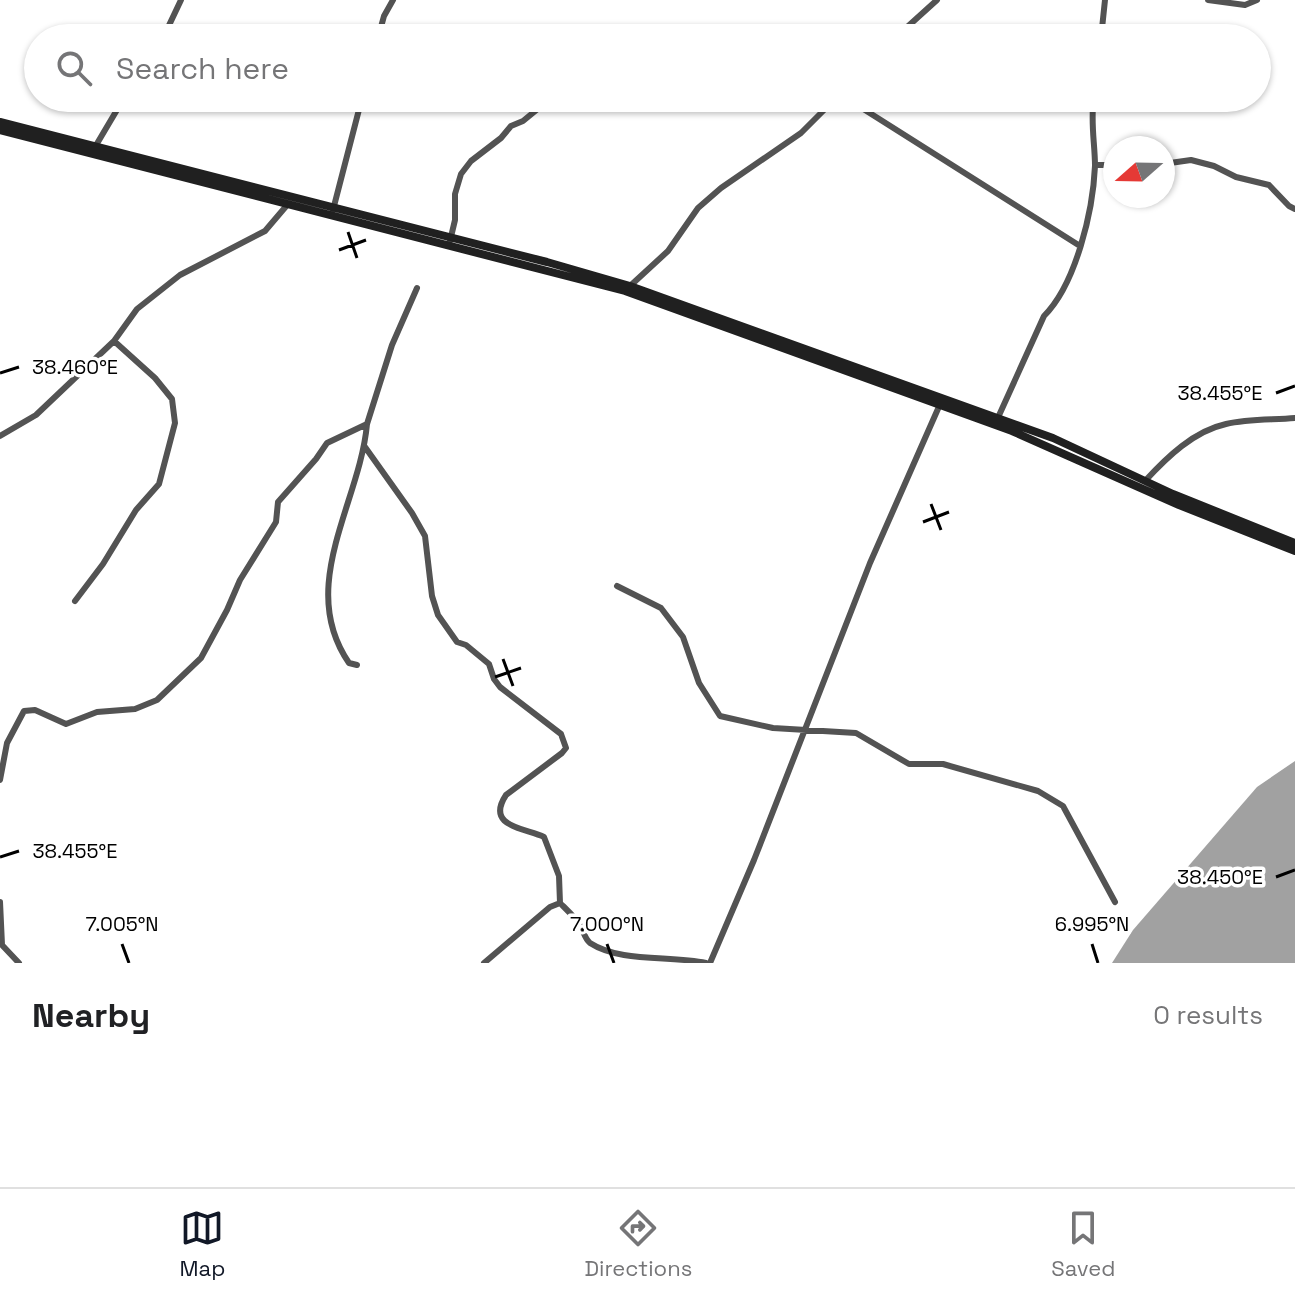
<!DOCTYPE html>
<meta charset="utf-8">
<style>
:root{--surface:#fff;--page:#f2f2f2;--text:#202124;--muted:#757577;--line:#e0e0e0;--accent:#111827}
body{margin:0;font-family:"Space Grotesk",sans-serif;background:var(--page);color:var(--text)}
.compass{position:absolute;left:1103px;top:136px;width:72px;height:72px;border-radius:50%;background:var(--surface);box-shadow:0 2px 6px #0004;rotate:250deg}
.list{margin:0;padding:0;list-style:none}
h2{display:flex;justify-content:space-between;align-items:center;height:104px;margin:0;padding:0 32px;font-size:34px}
h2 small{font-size:26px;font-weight:400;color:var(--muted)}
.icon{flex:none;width:44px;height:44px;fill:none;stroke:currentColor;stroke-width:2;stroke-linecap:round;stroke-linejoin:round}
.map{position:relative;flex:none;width:1295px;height:963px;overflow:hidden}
.search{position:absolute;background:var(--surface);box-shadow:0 2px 6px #0004;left:24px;right:24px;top:24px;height:88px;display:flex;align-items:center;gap:20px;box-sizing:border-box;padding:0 28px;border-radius:44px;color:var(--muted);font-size:30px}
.sheet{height:224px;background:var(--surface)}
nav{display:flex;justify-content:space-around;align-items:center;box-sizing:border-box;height:112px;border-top:2px solid var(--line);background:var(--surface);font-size:22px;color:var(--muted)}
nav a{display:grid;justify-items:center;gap:4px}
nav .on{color:var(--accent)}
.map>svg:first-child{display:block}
.water{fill:#a1a1a1}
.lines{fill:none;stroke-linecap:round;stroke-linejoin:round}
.street{stroke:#535353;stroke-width:6}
.secondary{stroke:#202020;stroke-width:8}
.ticks{fill:none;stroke:#000;stroke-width:3}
.ticks-label{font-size:20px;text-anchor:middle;fill:#000;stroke:#fff;stroke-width:7;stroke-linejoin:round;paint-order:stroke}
</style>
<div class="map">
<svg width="1295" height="963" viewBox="0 0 1295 963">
<rect width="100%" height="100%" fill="#fff"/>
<path class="water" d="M1295,761v202h-183l21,-33 124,-143z"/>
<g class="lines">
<path class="street" d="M1208,0l37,5 12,-5
M163,38l18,-38
M378,38l6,-22 9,-16
M895,38l42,-38
M1101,38l4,-38
M846,98l234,148
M95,147l29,-49
M1163,164l28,-4 23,6 22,11 33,8 20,21 6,3
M1095,165h20
M333,210l29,-112
M450,241l5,-21v-26l6,-20 10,-13 30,-23 10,-12 12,-5 28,-23
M630,286l38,-35 30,-43 23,-20 80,-55 35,-35
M996,422l48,-106c32,-32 49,-105 51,-150 0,-22 -5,-46 -1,-68
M0,436l36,-21 78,-74 23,-32 43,-34 85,-44 23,-27
M365,447l47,66 13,23 7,60 6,19 19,27 9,3 23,19 5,15 6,8 61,47 5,14 -4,5 -56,42c-21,32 19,33 38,42l15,39 1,27
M1145,481c22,-24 49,-50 81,-57 22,-5 47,-4 69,-6
M617,586l44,22 22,29 16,46 21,33 53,12 83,5 53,31h34l95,27 25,15 52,96
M75,601l28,-37 33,-54 23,-26 16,-61 -3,-24 -17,-21 -41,-37
M357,665l-8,-2c-53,-77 11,-160 18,-239
M0,780l7,-37 17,-32 11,-1 31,14 31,-12 38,-3 22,-9 44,-42 26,-48 13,-30 36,-58 2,-20 38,-43 11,-16 40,-19 25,-79 25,-57
M0,902l2,43 17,18
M484,963l66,-56 10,-4c7,7 16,15 21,24 3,6 4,12 9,16 31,20 80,12 116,20
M710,963l44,-103 116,-297 71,-161"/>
<path class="secondary" d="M0,122l547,140 83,24 423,152 120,56 122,49
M0,130l625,161 387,140 167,74 116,46"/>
</g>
<path class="ticks" d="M348,232l9,26M339,250l27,-10M0,373l19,-6M1276,393l19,-7M931,504l10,26M923,522l26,-10M503,659l10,27M495,677l26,-9M0,857l19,-6M1276,877l19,-7M122,944l7,19M607,944l7,19M1092,944l6,19"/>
<g class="ticks-label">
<text x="75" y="374">38.460°E</text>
<text x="1220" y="400">38.455°E</text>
<text x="75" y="858">38.455°E</text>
<text x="1220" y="884">38.450°E</text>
<text x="122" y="931">7.005°N</text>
<text x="607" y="931">7.000°N</text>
<text x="1092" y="931">6.995°N</text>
</g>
</svg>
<svg class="compass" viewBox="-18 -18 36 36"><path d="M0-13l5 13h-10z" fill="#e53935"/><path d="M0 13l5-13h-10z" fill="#757577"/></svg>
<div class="search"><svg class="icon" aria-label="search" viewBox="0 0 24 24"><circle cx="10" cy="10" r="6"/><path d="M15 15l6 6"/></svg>Search here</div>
</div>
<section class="sheet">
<h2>Nearby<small>0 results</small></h2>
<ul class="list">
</ul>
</section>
<nav>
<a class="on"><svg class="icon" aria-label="map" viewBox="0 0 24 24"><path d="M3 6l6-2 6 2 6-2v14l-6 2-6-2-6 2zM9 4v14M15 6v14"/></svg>Map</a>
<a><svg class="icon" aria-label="directions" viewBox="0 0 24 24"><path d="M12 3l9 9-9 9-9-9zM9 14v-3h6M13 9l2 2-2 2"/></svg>Directions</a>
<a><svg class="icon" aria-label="saved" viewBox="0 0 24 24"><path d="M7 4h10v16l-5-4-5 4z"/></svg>Saved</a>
</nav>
